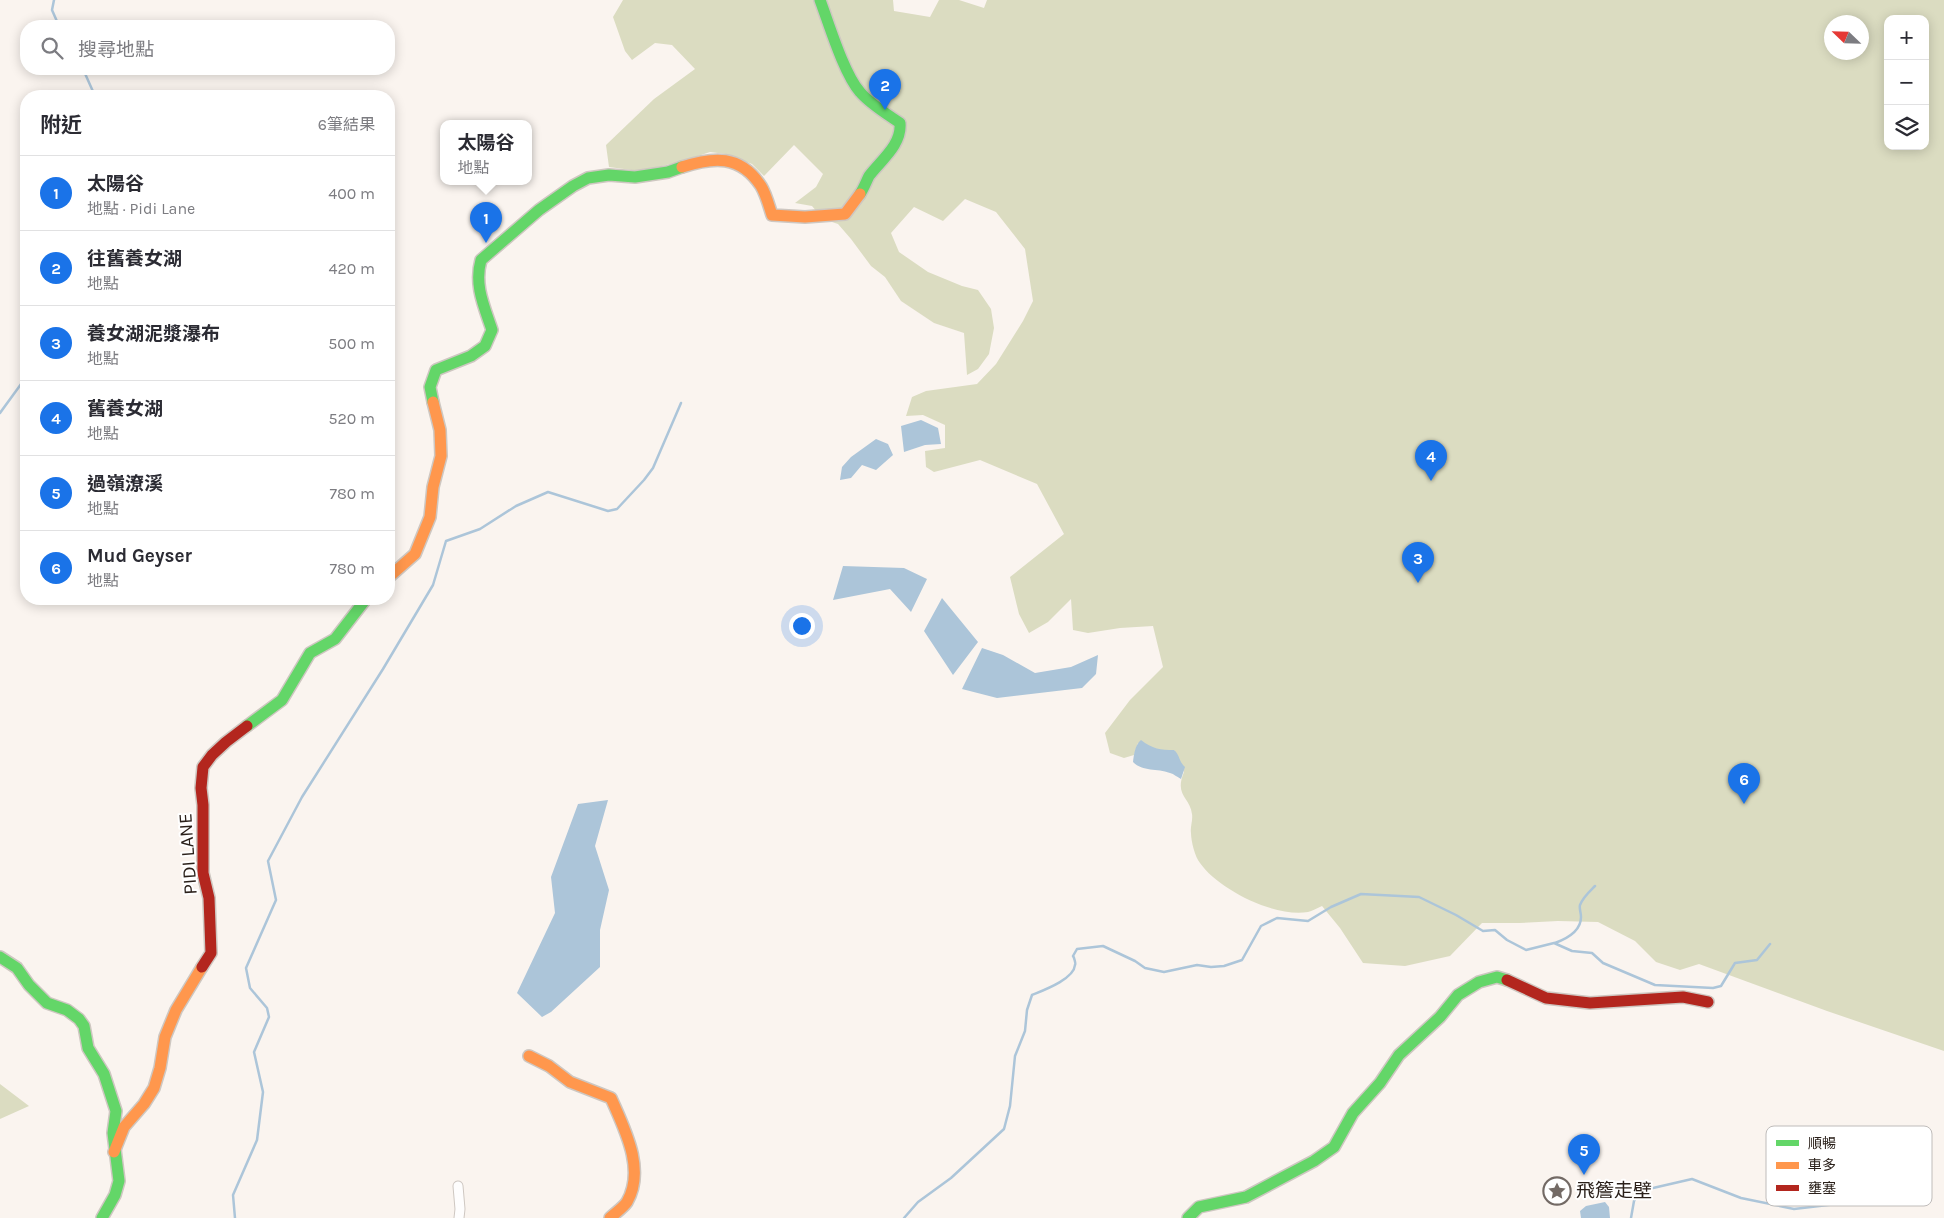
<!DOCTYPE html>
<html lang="zh-TW">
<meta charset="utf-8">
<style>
:root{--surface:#fff;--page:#f2f2f3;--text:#2b2b33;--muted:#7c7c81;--line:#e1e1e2;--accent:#1a73e8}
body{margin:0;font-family:Karla,"Noto Sans TC",sans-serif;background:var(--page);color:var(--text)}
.controls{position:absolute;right:15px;top:15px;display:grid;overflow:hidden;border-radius:10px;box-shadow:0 2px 12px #0003}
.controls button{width:45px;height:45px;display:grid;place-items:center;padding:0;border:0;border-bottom:1px solid var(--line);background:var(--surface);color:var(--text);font:25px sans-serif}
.compass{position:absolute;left:1824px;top:15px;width:45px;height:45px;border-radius:50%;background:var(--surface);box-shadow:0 2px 12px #0003;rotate:293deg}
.you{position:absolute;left:801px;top:625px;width:18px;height:18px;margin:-12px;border:4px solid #fff;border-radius:50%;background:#1a73e8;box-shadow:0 0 0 8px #1a73e833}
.badge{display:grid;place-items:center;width:32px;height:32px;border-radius:50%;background:var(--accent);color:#fff;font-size:16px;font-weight:700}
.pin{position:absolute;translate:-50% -41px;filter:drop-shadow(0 1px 2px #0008)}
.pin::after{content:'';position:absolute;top:26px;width:18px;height:15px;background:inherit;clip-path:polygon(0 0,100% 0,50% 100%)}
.popup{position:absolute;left:440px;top:120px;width:92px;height:65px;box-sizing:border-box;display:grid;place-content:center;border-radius:10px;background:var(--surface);filter:drop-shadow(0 1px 4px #0005);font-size:16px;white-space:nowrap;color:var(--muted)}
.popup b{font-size:19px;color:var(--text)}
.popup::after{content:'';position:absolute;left:50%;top:100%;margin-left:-10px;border:10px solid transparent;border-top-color:var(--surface)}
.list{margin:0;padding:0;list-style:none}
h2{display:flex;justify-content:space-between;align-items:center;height:65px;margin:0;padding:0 20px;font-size:21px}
h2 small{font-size:16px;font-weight:400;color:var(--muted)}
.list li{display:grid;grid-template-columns:32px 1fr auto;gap:15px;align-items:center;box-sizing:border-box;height:75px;padding:0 20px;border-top:1px solid var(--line)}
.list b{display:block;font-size:19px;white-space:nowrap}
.list p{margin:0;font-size:16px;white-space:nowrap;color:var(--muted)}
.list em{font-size:16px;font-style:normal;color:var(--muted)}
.icon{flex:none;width:28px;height:28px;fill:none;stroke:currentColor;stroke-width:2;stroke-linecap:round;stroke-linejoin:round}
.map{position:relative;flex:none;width:1944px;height:1218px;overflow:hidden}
.search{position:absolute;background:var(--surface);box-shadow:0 2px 12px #0003;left:20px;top:20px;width:375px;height:55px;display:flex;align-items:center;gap:12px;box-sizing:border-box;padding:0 18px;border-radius:20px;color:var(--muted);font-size:19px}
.panel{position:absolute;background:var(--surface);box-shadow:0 2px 12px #0003;left:20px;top:90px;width:375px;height:515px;border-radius:20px}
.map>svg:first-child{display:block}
.forest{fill:#dbdcc1;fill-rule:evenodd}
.water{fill:#acc5d9}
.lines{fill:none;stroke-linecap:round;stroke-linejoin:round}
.stream{stroke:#acc5d9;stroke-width:2.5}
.street-casing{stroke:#cec7c1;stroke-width:11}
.fast-casing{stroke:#cec7c1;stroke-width:14}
.slow-casing{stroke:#cec7c1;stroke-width:14}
.jam-casing{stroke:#cec7c1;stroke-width:14}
.street{stroke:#fefdfd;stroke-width:9}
.fast{stroke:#63d668;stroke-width:11}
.slow{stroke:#ff974d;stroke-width:11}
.jam{stroke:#b3261e;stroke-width:11}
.labels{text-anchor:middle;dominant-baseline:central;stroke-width:4;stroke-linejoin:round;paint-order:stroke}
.street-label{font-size:19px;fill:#2a201a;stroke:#fff}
.poi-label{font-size:19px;fill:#2a201a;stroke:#fff;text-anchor:start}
.key{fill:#fff;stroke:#bfbcba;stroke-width:1}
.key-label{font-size:14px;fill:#2a201a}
</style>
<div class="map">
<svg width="1944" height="1218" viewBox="0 0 1944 1218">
<rect width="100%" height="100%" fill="#faf4ef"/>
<path class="forest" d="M623,0h270l1,11 36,6 9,-17h20l25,8 3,-8h957v1051l-117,-40 -128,-47 -19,6 -24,-8 -21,-21 -37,-19 -40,-1 -39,2h-37l-32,33 -45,10 -42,-3 -23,-35 -18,-22c-5,2 -10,5 -14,6 -33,6 -90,-23 -108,-49 -5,-6 -9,-22 -9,-30 -1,-6 2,-12 1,-19 -2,-17 -18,-18 -8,-42l-10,-22h-16l-20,-7 -4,12 -10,3 -14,-5 -5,-20 25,-33 33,-33 -10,-41 -33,2 -32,5 -15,-3 -2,-31 -23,23 -19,11 -10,-19 -9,-37 54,-43 -27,-50 -57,-24 -46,12 -8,-5 -1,-16 20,-3v-23l-22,-10 -17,1 6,-19 14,-6 51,-7 19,-20 27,-43 10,-20 -8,-52 -29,-37 -31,-13 -22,22 -29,-14 -23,26 8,19 29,20 34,14 16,4 13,19 3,19 -5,26 -11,15 -11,6 -3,-42 -30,-10 -33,-22 -16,-24 -14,-11 -20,-27 -13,-15 -15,-5 -11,-13 -17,-3 21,-16 7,-13 -29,-29 -30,31 -12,-12 -26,-10 -16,-2 -30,10 -41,9 -30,-4 -3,-22 48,-46 41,-30 -23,-24 -17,-2 -23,17 -7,-9 -12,-34zM1888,19h37v127h-37zM1832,22h30v30h-30z
M0,1084l29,22 -29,13z"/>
<path class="water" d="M921,420l17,8 3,16 -16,1 -21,7 -3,-26z
M876,439l12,5 5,11 -17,15 -14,-5 -11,13 -11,2 2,-13 9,-10z
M843,566l61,2 23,11 -16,33 -21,-23 -57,11z
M942,598l36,44 -25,33 -29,-44z
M982,648l21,7 32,18 36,-6 27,-12 -2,19 -14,14 -85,10 -35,-9z
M1141,740c11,9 20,10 33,10 6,5 5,12 11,17l-4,12c-4,-2 -7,-5 -11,-6 -13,-5 -27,-1 -37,-11 1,-8 2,-17 8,-22z
M608,800l-13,46 14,44 -9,40v37l-49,45 -9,5 -25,-24 38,-80 -4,-36 27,-73z
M1605,1202l4,5 1,11h-29l-1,-7 6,-5z"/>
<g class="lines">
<path class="stream" d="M54,0l-2,10 7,16
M83,69l12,27
M26,346l-2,4 2,17
M0,413l24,-33 2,-8
M1555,943c11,-4 26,-12 26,-26 0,-5 -2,-8 -1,-12 3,-8 9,-13 15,-19
M235,1218l-2,-23 24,-55 6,-48 -9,-40 15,-35 -2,-9 -17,-20 -4,-20 30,-68 -8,-39 34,-64 81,-128 50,-84 13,-44 34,-12 36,-23 32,-14 60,19 9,-2 27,-29 9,-12 28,-65
M904,1218l14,-16 33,-24 53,-49 6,-23 5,-50 10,-25 2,-21 5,-15c12,-5 42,-16 43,-30 1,-1 -1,-8 -2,-9l4,-7 26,-3 32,15 10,7 19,4 33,-7 14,2 13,-1 18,-6 19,-34 16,-8 31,3 23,-14 30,-13 58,3 37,18 27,16 12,-1 12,10 19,10 28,-7 18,8 20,2 11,10 52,22 58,3 8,-2 14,-23 22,-3 13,-16
M1631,1218l3,-17 6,-10 52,-12 49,19 53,11 51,-6 36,-20"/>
<g class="street-casing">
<path id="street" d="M458,1186l2,23 -1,9"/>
</g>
<g class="fast-casing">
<path id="fast" d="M820,0c9,24 24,74 40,92 10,12 27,22 40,31 2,22 -19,37 -31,53 -3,6 -5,12 -9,18
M433,402l-3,-15 6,-17 35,-14 14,-10 7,-16c-8,-24 -18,-45 -11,-70l58,-50 34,-24 15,-8 21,-3 26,2 33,-5 14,-5
M247,726l35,-26 28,-47 25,-14 31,-40
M0,957l17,11 12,17 18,18 20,7 12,9 5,7 4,22 16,26 12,37 -3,22 6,48 -4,14 -13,23
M1188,1218l11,-11 47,-10 68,-36 20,-14 19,-34 27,-30 19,-28 41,-38 18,-22 21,-13 18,-5 10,3"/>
</g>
<g class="slow-casing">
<path id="slow" d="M682,167c31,-10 58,-13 79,19 5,8 8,20 11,29l33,2 40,-3 15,-20
M389,577l26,-23 15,-37 3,-30 8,-31 -1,-26 -7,-28
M529,1056l20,10 21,16 41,16c13,30 35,71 16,104 -4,6 -12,11 -17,16
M114,1152l10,-25 20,-23 10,-16 6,-20 5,-31 11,-27 26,-43"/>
</g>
<g class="jam-casing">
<path id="jam" d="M202,967l9,-14 -2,-55 -6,-25v-68l-2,-17 2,-21 9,-12 14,-13 21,-16
M1507,980l39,18 44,5 93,-6 25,5"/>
</g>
<use href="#street" class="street"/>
<use href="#fast" class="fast"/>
<use href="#slow" class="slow"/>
<use href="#jam" class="jam"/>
</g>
<defs>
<g id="sight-ring" transform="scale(1.4375)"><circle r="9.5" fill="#fff" stroke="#736a65" stroke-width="1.5"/><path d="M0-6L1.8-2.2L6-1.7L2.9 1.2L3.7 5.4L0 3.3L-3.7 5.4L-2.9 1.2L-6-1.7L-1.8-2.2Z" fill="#736a65"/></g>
</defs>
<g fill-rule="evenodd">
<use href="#sight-ring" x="1557" y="1191"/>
</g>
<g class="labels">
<g class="street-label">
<text transform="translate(188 854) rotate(-94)">PIDI LANE</text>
</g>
<g class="poi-label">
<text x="1576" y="1191">飛簷走壁</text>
</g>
</g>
<rect x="1766" y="1126" width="166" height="80" rx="8" class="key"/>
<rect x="1776" y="1140" width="23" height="6" fill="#63d668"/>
<rect x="1776" y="1162" width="23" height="7" fill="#ff974d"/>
<rect x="1776" y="1185" width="23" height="6" fill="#b3261e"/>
<g class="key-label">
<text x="1808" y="1148">順暢</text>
<text x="1808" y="1170">車多</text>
<text x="1808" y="1193">壅塞</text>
</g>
</svg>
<div class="controls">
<button>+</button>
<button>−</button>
<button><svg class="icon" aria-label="layers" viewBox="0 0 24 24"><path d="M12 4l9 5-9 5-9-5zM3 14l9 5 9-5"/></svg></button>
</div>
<svg class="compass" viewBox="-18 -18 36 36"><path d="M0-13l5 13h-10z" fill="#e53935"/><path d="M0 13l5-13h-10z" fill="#7c7c81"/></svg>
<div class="you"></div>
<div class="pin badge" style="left:486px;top:243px">1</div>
<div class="popup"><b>太陽谷</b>地點</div>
<div class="pin badge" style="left:885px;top:110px">2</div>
<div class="pin badge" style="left:1418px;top:583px">3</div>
<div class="pin badge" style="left:1431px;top:481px">4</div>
<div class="pin badge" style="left:1584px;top:1175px">5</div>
<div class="pin badge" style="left:1744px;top:804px">6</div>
<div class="search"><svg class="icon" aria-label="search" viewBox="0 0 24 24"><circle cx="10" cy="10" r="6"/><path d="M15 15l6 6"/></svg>搜尋地點</div>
<section class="panel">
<h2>附近<small>6筆結果</small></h2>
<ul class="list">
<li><span class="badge">1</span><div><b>太陽谷</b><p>地點 · Pidi Lane</p></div><em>400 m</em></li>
<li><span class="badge">2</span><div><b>往舊養女湖</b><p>地點</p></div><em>420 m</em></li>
<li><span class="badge">3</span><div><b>養女湖泥漿瀑布</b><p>地點</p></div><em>500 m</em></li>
<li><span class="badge">4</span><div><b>舊養女湖</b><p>地點</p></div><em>520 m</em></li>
<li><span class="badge">5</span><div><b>過嶺潦溪</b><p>地點</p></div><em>780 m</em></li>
<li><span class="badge">6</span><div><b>Mud Geyser</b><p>地點</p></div><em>780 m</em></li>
</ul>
</section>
</div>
